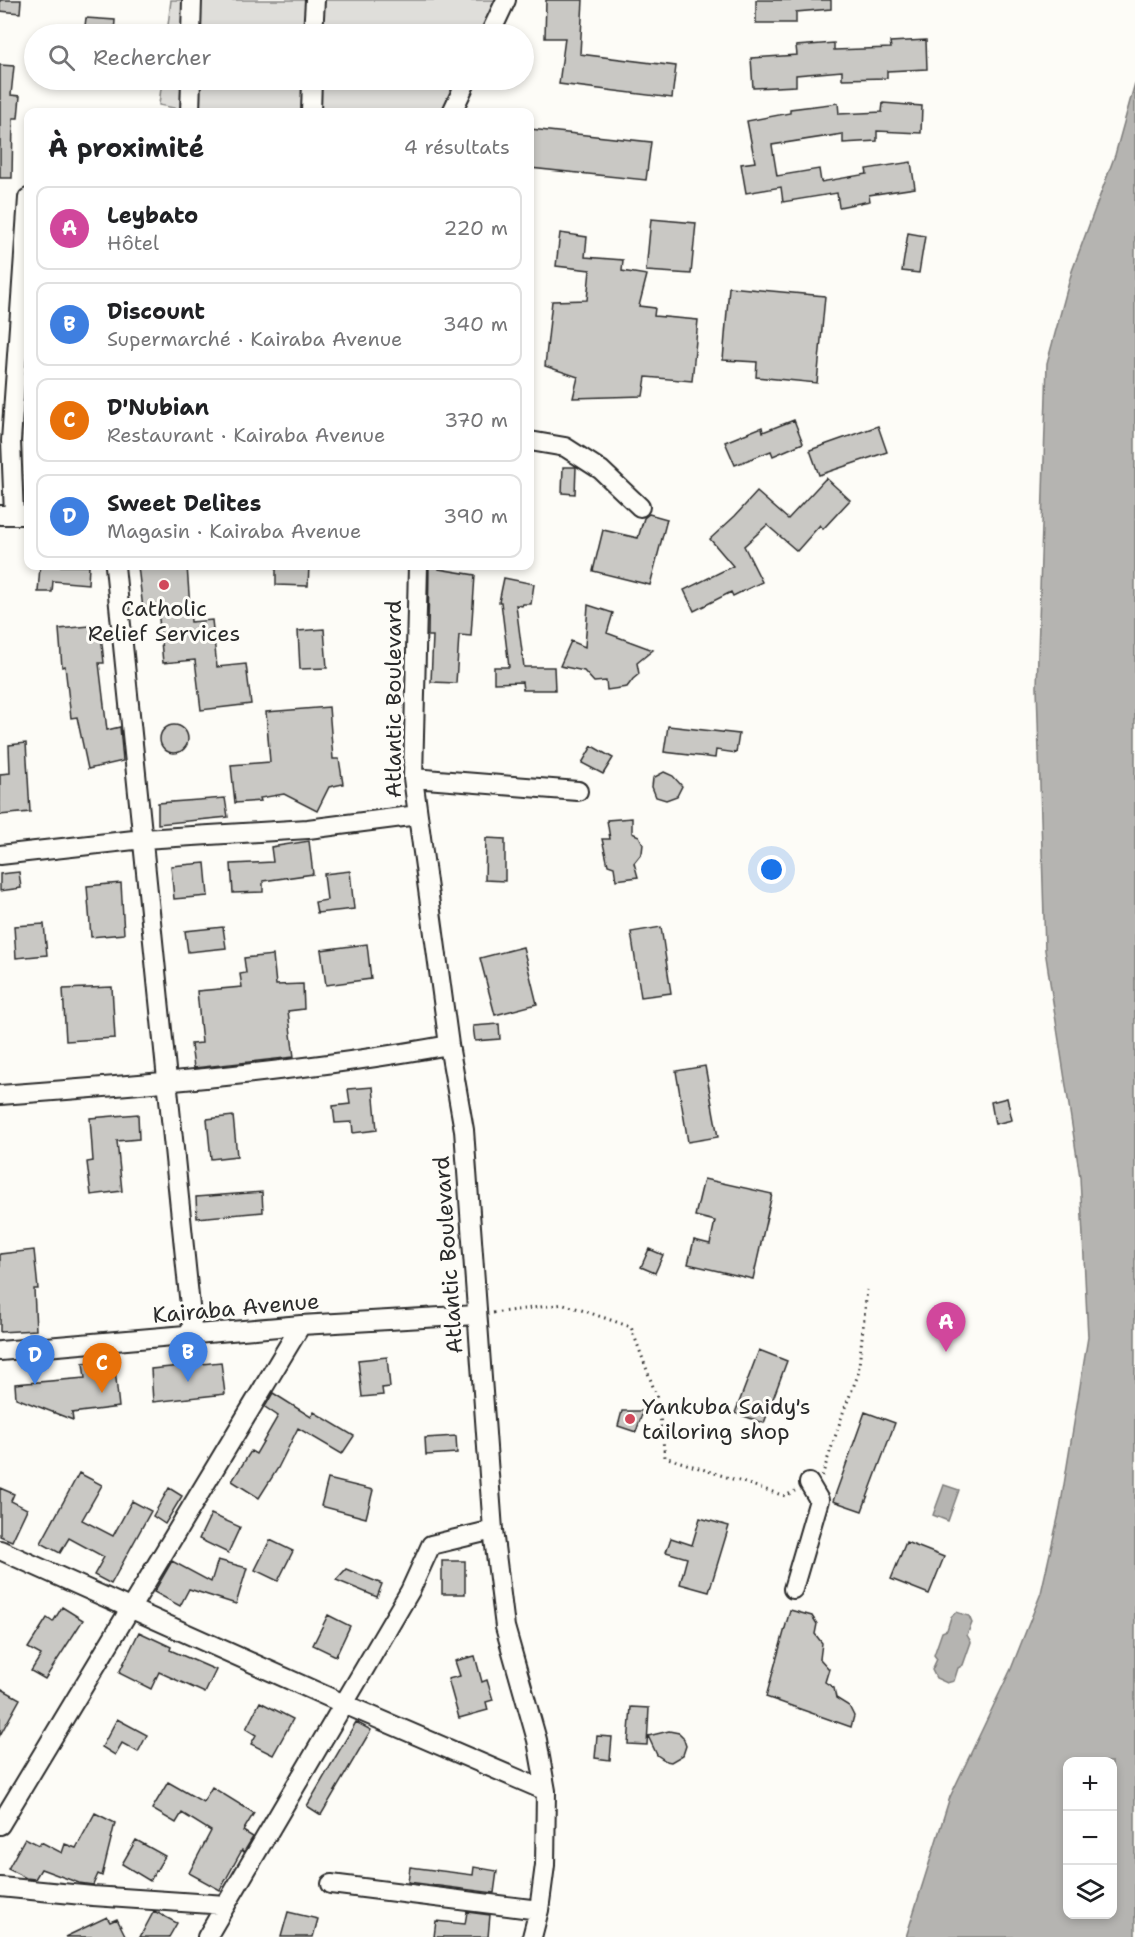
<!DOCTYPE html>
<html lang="fr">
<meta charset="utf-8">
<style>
:root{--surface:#fff;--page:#f2f2f2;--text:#202124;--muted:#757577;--line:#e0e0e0;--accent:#d1495b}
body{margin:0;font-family:"Shantell Sans",sans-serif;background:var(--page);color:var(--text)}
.controls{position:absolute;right:18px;bottom:18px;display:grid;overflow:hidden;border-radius:12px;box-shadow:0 3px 9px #0003}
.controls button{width:54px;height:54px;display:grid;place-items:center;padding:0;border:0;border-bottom:2px solid var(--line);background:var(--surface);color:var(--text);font:30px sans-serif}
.you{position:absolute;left:772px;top:870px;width:21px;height:21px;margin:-15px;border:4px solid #fff;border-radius:50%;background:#1a73e8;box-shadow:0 0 0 9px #1a73e833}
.badge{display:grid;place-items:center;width:39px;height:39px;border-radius:50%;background:var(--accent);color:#fff;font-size:20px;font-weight:700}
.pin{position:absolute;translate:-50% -50px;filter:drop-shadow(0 2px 3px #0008)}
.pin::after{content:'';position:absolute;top:32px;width:21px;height:18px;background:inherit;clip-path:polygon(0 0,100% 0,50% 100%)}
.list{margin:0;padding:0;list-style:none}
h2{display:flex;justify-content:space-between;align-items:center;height:78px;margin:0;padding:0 24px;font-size:26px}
h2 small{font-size:20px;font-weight:400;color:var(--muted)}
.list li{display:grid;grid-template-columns:39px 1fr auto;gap:18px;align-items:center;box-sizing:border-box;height:84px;margin:0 12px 12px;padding:0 12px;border:2px solid var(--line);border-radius:12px}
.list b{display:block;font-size:22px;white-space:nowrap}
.list p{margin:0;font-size:20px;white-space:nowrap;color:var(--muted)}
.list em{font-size:20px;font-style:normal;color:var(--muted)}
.icon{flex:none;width:33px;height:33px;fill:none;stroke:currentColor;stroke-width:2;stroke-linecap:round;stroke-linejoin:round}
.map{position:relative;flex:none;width:1135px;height:1937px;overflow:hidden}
.search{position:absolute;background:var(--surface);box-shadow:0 3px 9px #0003;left:24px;top:24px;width:510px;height:66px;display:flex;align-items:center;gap:15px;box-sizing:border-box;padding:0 21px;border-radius:33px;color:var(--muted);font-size:22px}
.panel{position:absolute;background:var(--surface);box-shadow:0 3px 9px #0003;left:24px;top:108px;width:510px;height:462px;border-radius:12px}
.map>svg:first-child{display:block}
.green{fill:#dfdeda;stroke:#858482;stroke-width:1.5}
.water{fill:#b5b4b1;stroke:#7e7d7b;stroke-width:1.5;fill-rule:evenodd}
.building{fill:#c9c8c4;stroke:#2b2b2b;stroke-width:1.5}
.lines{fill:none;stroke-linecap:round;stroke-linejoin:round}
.minor-casing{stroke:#2b2b2b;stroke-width:22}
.path{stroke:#2b2b2b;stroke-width:3;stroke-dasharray:1.5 4.5;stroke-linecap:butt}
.minor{stroke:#fdfcf7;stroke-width:18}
.poi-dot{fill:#d1495b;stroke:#fdfcf7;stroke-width:2}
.labels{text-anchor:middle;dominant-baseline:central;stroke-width:6;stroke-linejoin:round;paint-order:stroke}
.poi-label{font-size:22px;fill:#2b2b2b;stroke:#fdfcf7}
.street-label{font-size:22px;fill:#2b2b2b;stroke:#fdfcf7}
</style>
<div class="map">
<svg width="1135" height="1937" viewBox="0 0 1135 1937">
<rect width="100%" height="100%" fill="#fdfcf7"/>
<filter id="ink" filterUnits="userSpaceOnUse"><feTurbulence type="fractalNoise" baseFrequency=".0167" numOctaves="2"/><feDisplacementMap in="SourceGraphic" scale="12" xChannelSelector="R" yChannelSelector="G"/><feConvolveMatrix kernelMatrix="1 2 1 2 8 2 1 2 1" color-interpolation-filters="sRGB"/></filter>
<g filter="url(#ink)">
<path class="green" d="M171,0h334l-15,34h-323z
M162,80h306l-16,32h-263l-1,-1 -29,-6z"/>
<path class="water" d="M1135,83v1854h-229l44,-140 61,-128 30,-76 19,-84 28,-172 -8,-160 -35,-227 -8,-263 10,-324 25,-92 43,-116zM1068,1762h44v152h-44z
M944,1485l15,5 -11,31 -15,-6z
M956,1612l13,4 3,7 -5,12 4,7 -8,23 -5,3 -4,13 -7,2 -11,-5 -4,-8 5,-11 -3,-4 8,-23 5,-2 4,-13z"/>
<path class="building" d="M0,0h21l-1,13 -20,-2z
M546,0h37l-3,54 96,12 -4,32 -113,-14 6,-46h-20z
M756,0h75v9l-35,3v11h-40z
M86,18l29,2 -1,14h-30z
M926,40l1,29 -40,2v7l-45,1v-8l-46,4v11l-43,2 -2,-30 46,-3 -1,-9 38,-3v7l57,-2 -1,-6z
M0,65l14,1 -3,29 9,1 -2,22h-5l-1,60h-12z
M838,103l1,11 43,-2 1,-9 39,3 -1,27 -44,-2v10l-34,2v-9l-71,11 5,31 42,-7 2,13 46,-8 -1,-5 45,-7 4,26 -46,7 1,6 -31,6 -2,-14 -54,9 -2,-15 -35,6 -5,-29 14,-2 -8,-41 43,-8v-4z
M530,129l121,13 -5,38 -116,-12z
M651,219l45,4 -5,51 -45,-3z
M560,233l27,4 -2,20 38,3 -1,11 25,4 -8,31 16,2 -1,8 44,4 -6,61 -46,-4 -3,19 -70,2 5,-21 -33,-11 7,-65 35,-1 3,-30 -34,-4z
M908,233l17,3 -6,37 -17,-2z
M729,287l96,9 -8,87 -61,-6 1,-15 -34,-2z
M794,420l9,23 -30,13 -2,-5 -36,14 -10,-23 37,-15 1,5z
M878,426l9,26 -68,23 -9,-25z
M563,467h13l-1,27 -13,-1z
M826,478l24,22 -27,29 -3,-4 -23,26 -30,-26 -23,21 18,36 -29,14 -2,-4 -37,19 -10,-21 49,-24 -23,-27 25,-23 22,-24 31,27z
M649,514l18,5 -17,66 -57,-14 10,-41 35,8 6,-20z
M40,566h49l-1,18 -35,-3 -1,11h-14z
M138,566h49l4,56 21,-2 5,47 29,-3 5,40 -50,6 -6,-50 -32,3 -5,-55 -15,1z
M276,566h33l-1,20 -32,-1z
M429,566h10v3l36,6 -4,61 -12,-1 -3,48 -25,-1 2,-46h-5z
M504,578l30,6 -3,20h-8l-1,2 -6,-1 8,62h30l1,23h-32l-1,-8 -28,1v-16h15l-8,-65h-2z
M588,605l25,8 -6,20 46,17 -16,13 2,11 -6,5 -6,8 -20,3 -1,-9 -12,1 -10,-11 -24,-5 11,-25 14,6z
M100,625l4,38h-5l8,67 13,-3 3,34 -35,8 -11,-52 -6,1 -6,-52 -3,1 -3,-38z
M324,629l3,39 -27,1 -2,-38z
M329,707l4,52h6l4,25 -14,3 -12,24 -33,-17 -24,4 1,3 -26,2 -4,-38 39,-3 -4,-50z
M160 739a14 14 0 1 1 28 0a14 14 0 1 1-28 0Z
M668,726l71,8 -3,19 -20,-3 -1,8 -51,-6z
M26,743l4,69 -30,3v-41l10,-1 -1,-28z
M592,746l21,12 -10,16 -21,-11z
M664,772l9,4 9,10 -5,10 -11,4 -10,-3 -4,-10 1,-9z
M225,798l3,19 -70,7v-21z
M632,818v15l7,3 4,8 -1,9 -8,10 4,14 -22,3 -2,-13 -6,-2 -6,-26h8l-3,-19z
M486,838l19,1v42l-20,-1z
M309,841l4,33 -50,7v11l-30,1 -2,-29 42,-2 -2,-15z
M205,863l3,33 -34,3 -3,-33z
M350,871l4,38 -37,4 -2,-11 12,-2 -3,-26z
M19,872l2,16 -21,3v-17z
M121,883l3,51 -33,3 -4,-51z
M44,924l3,31 -31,3 -2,-32z
M223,927l3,21 -38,4 -3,-21z
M661,927l10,66 -30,4 -10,-65z
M367,944l4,35 -45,6 -5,-35z
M523,947l14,57 -42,11 -15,-57z
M273,955l3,30 27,-1 1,25 -16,2 6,46 -100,11 -3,-24 11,-1 -5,-52 45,-4 -2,-13 6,-1 -2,-15z
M112,987l3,51 -49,3 -3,-52z
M499,1024l1,15 -25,2 -2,-15z
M705,1066l13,71 -30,5 -12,-71z
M373,1087l4,43 -24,3 -1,-11 -17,1 -2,-17 17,-2 -2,-15z
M1007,1098l5,22 -17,4 -4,-22z
M138,1114l1,25 -22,2 5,50 -31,4 -4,-33 6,-1 -3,-43z
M233,1116l4,40 -26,3 -4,-40z
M704,1179l68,15 -19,85 -65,-15 6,-24 16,4 5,-23 -20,-5z
M262,1192l1,20 -66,6 -1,-21z
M649,1249l14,6 -8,18 -14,-6z
M34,1250l4,39h-4l2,41 -36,2v-78z
M759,1350l28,11 -23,62 -29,-10z
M387,1357l3,30 -8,1 1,7 -21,2 -4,-37z
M114,1360l5,47 -47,6 1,7 -57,-22 -1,-14 70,-6 -2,-15z
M221,1362l4,32 -72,8 -2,-33z
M273,1393l38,24 3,-5 40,24 -12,18 -44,-26 -20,40 -19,30 -27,-17 19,-30 5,3 22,-38 -13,-9z
M622,1411h21l-7,21 -18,-6z
M865,1412l30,11 -33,88 -29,-10z
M456,1436l1,17 -31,2 -1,-17z
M79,1473l23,12 -20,35 31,16 19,-35 19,10 -40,73 -17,-9 10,-18 -35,-19 -9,15 -19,-10z
M328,1479l45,11 -7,28 -45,-12z
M0,1488l14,6 -3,7 16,8 -15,32 -12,-5z
M169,1488l13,8 -17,28 -12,-8z
M211,1514l29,13 -12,26 -29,-14z
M700,1518l29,8 -20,66 -29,-8 7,-26 -21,-6 5,-14 21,7z
M270,1540l23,11 -15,30 -23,-11z
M906,1542l38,15 -15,37 -38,-15z
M218,1560l29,8 -11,36 -47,-15 -9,17 -26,-14 18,-31 39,21z
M442,1561h23v33h-23z
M346,1569l36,15 -5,13 -41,-17z
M62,1607l21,13 -38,59 -14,-8 10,-16 -13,-7 19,-30 6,4z
M790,1610l22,6 5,8 -2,10 7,9 -2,16 9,10 -4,13 9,6 2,10 13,8 5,10 -3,11 -85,-30z
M328,1615l22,11 -14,30 -23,-11z
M139,1632l32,15 -1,3 46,20 -11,23 -46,-21 -8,17 -32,-16z
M475,1656l7,26 5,-2 6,20 -7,2 2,8 -29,8 -11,-39 12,-3 -5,-15z
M0,1688l20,11 -20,36z
M260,1702l33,17 -20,36 -22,-11 5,-9 -10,-6z
M631,1707l18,1 -2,37 -19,-1z
M117,1719l30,16 -9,17 -16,-9 -7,12 -13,-8z
M356,1722l15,8 -50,85 -14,-9z
M669,1731l10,2 4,4 3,9 -3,9 -12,7 -5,-1 -9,-6 -9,-19z
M597,1736l15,1 -2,23 -15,-2z
M168,1782l35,20 9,-15 42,26 -11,18 10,6 -9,15 -2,-2 -22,40 -31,-17 22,-42 -29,-18 -6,10 -24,-14z
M95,1813l20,10 -13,53 -4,-2 -5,11 -14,-2 -38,-14 -6,10 -9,-1 -18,-9 17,-31 14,7 2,-3 21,11 3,-9 11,4z
M136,1840l29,16 -15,25 -28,-17z
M410,1867l63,8 1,-8 23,4 -3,22 -86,-11z
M154,1911l23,12 -8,14h-29z
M288,1912l30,7 -5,18h-32z
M467,1912l23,3 -2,22h-54l2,-16 29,3z
M107,1917l3,5 7,-3 9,18h-61z"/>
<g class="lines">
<g class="minor-casing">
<path id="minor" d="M191,34l1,-34
M313,34l2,-34
M490,34l16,-34
M190,112l1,-32
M311,112l1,-32
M452,112l15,-32
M530,441l35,6 36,23 39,37
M0,515h28
M14,515l-3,-74 17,-243
M115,566l78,770
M418,566l-5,212 36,267 15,85 29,400 12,97 32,113 9,51 -1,74 -6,45 -7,27
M413,778l165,13
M0,855l143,-16 165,-10 110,-14
M0,1095c150,-11 301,-23 449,-50
M0,1351l301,-26 175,-10
M0,1550l344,154 202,87
M793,1589l26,-89 -10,-17
M0,1825l301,-500
M331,1884l208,26
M0,1887l93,9 133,9
M207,1937l203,-346 21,-46 62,-15"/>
</g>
<path class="path" d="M493,1313l71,-9 67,23 27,73 7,57 120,39 10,-5
M822,1476l22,-66 14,-35 9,-85"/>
<use href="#minor" class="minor"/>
</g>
</g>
<g class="poi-dot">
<circle cx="164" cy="585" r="6"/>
<circle cx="630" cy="1419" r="6"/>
</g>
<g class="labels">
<g class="poi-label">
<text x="164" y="608">Catholic<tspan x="164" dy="25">Relief Services</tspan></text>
<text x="642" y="1406" text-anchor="start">Yankuba Saidy's<tspan x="642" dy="25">tailoring shop</tspan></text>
</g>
<g class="street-label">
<text transform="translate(393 699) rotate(-90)">Atlantic Boulevard</text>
<text transform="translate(448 1255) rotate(-94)">Atlantic Boulevard</text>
<text transform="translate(236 1308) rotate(-5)">Kairaba Avenue</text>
</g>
</g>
</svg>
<div class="controls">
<button>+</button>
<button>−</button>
<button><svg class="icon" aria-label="layers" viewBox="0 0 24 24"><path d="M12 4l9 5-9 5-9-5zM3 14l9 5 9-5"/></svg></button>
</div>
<div class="you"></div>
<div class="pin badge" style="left:946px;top:1352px;background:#d1479c">A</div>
<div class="pin badge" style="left:188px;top:1382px;background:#3f7fe0">B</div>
<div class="pin badge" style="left:102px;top:1393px;background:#e8710a">C</div>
<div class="pin badge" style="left:35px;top:1385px;background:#3f7fe0">D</div>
<div class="search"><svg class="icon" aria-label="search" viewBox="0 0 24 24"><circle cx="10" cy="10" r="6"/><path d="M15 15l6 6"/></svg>Rechercher</div>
<section class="panel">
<h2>À proximité<small>4 résultats</small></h2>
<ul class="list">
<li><span class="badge" style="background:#d1479c">A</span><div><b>Leybato</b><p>Hôtel</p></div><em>220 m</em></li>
<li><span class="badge" style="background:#3f7fe0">B</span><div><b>Discount</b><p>Supermarché · Kairaba Avenue</p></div><em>340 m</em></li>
<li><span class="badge" style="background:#e8710a">C</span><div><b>D'Nubian</b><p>Restaurant · Kairaba Avenue</p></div><em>370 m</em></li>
<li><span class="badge" style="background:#3f7fe0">D</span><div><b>Sweet Delites</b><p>Magasin · Kairaba Avenue</p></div><em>390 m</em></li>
</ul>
</section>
</div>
